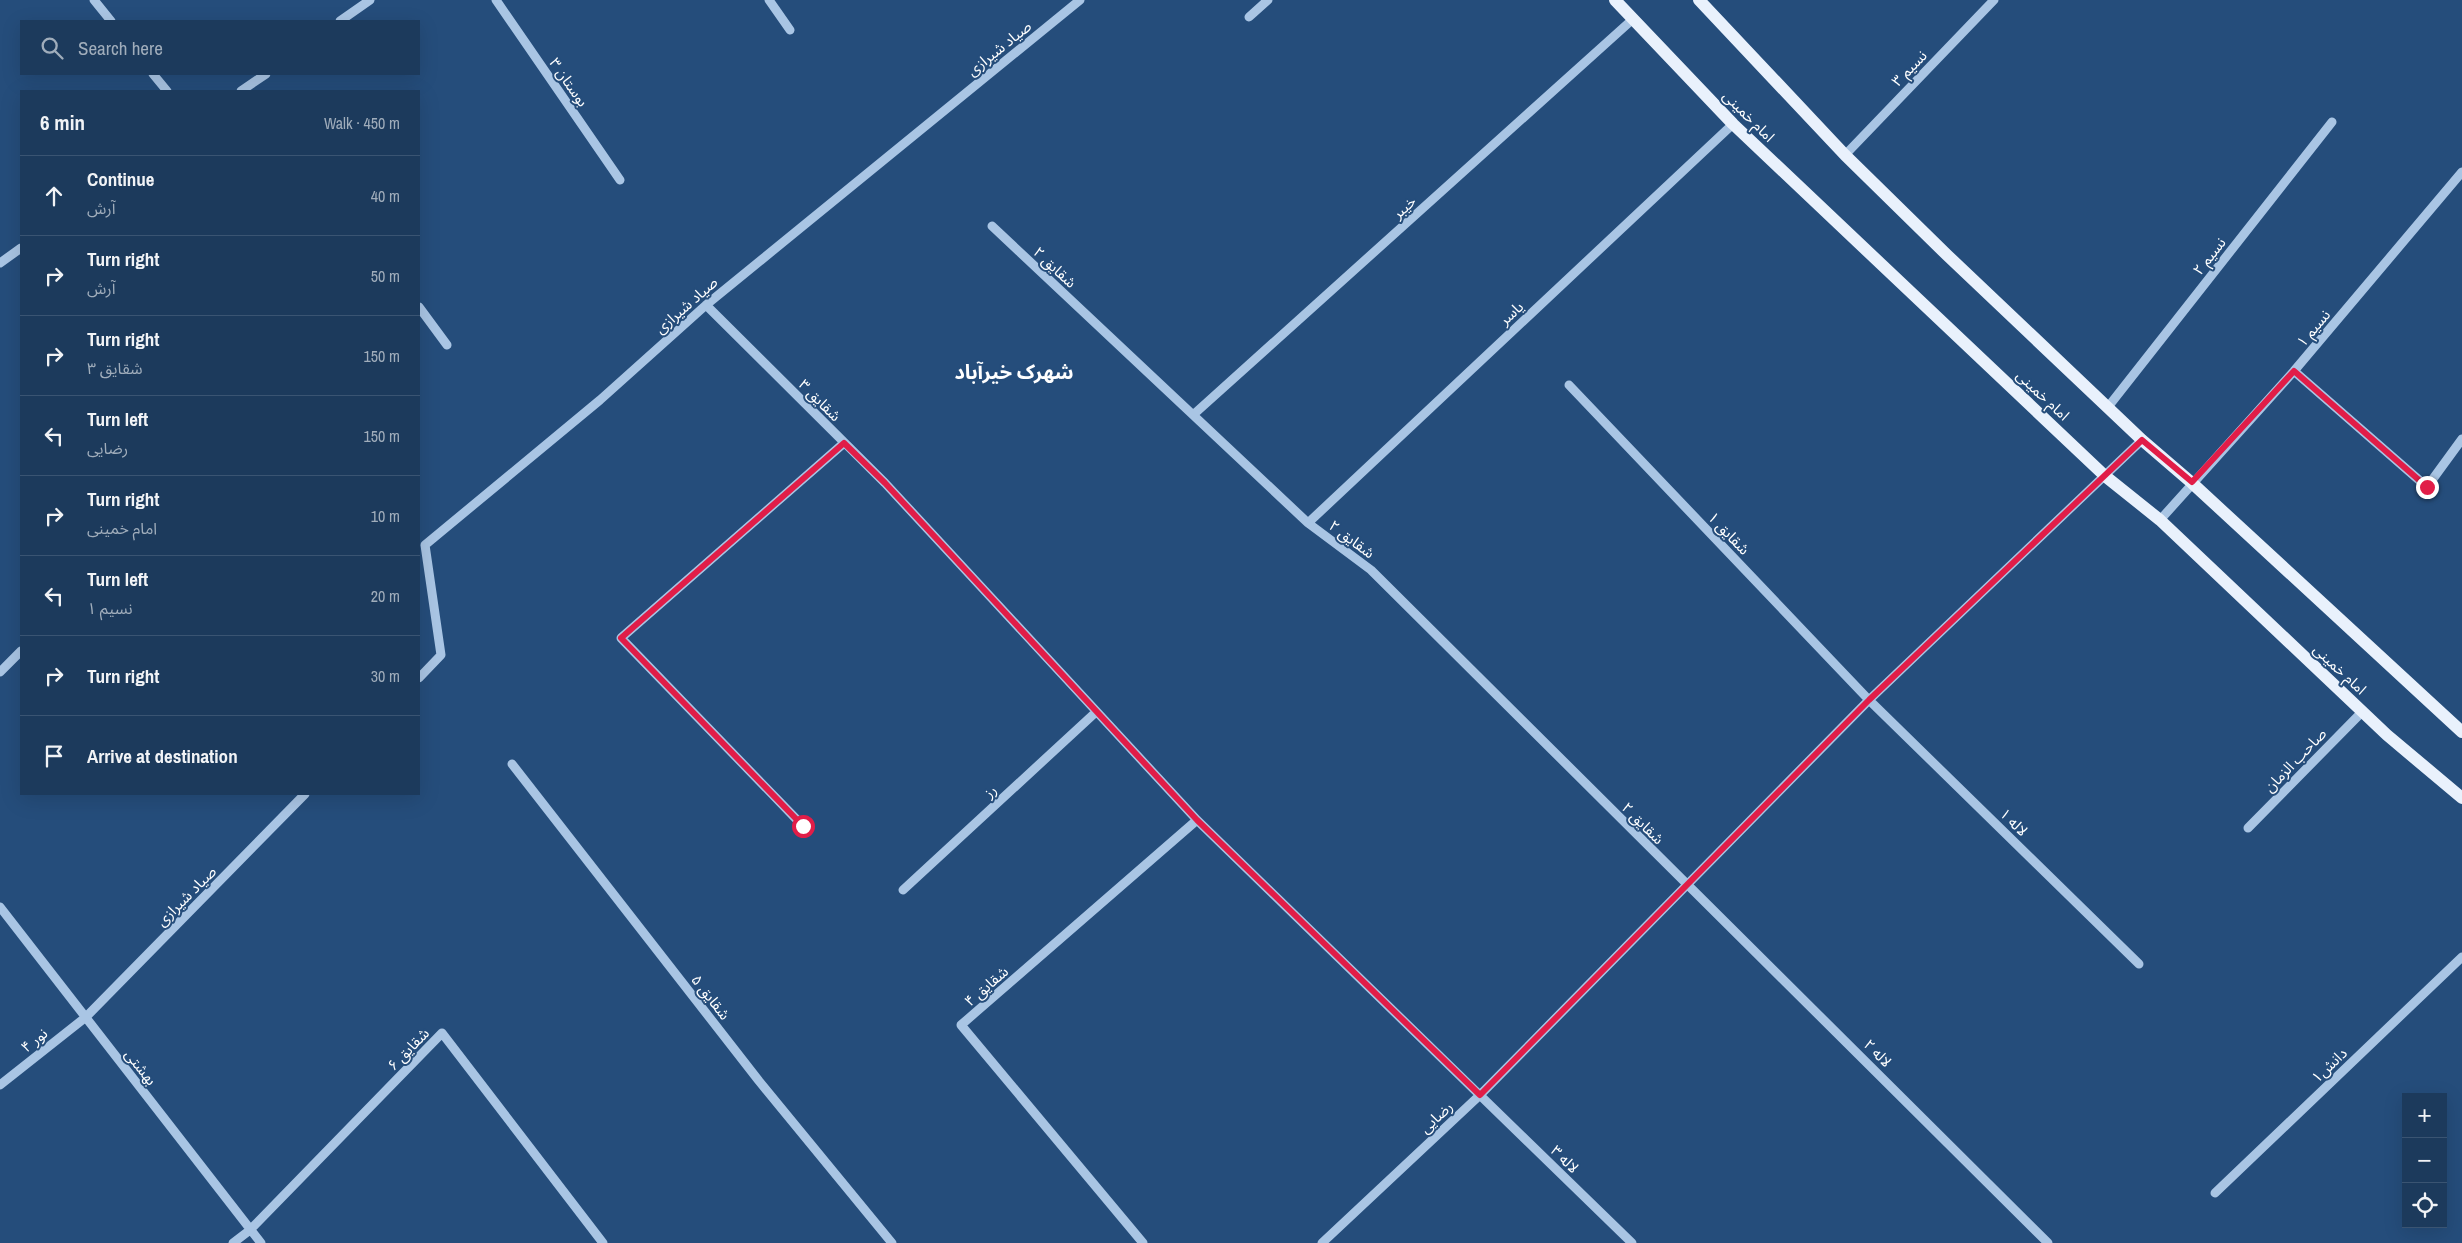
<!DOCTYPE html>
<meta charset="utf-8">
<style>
:root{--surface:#1c3a5c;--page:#294565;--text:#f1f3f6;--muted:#a0adbb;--line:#3a5472}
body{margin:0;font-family:"Archivo Narrow","Noto Sans Arabic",sans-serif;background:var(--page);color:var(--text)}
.controls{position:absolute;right:15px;bottom:15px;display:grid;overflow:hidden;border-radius:0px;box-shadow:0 5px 20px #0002}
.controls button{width:45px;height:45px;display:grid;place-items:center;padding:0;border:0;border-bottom:1px solid var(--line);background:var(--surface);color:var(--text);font:25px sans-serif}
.stop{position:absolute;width:15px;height:15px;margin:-11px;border:4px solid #e11d48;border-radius:50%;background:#fff}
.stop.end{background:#e11d48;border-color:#fff;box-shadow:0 1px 5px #0008}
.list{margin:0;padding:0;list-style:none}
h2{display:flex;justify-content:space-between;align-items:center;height:65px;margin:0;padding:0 20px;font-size:21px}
h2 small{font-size:16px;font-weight:400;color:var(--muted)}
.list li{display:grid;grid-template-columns:32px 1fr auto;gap:15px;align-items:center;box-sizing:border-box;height:80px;padding:0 20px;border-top:1px solid var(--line)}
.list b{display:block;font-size:19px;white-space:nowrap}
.list p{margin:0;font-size:16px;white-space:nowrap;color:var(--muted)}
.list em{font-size:16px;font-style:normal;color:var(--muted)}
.icon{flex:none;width:28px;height:28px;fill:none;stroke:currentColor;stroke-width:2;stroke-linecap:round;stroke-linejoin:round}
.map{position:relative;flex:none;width:2462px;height:1243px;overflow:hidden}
.search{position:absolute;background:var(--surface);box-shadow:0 5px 20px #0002;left:20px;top:20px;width:400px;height:55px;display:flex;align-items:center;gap:12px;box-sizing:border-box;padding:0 18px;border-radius:0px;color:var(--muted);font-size:19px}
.panel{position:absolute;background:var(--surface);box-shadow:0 5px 20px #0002;left:20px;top:90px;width:400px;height:705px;border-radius:0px}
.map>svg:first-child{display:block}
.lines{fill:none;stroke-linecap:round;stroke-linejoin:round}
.minor{stroke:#a9c5e4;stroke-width:9}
.major{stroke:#e9f1fc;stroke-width:12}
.route{stroke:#e11d48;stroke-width:6}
.labels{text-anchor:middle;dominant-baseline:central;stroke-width:4;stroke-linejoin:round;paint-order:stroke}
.street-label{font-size:15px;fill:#fff;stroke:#254d7b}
.district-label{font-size:20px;font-weight:bold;fill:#fff;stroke:#254d7b}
</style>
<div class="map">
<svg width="2462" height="1243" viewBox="0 0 2462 1243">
<rect width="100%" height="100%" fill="#254d7b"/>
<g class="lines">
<path class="minor" d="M94,0l17,21
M496,0l124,180
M769,0l21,30
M1249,17l19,-17
M340,21l30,-21
M153,74l14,17
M241,91l25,-17
M1845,155l149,-155
M992,226l316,297 63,47 677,673
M0,263l21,-15
M706,305l179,178 312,337 435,423
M419,307l28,38
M2294,371l133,116 35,-48
M1569,385l300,315 270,264
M2108,407l224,-285
M1193,415l440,-396
M2160,520l134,-149 168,-199
M1308,523l425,-399
M0,672l21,-21
M419,678l22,-23 -16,-110 175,-145 106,-95 374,-305
M512,764l247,317 133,162
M803,826l-182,-188 223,-195
M2248,828l114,-116
M903,890l193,-178
M0,907l261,336
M0,1085l86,-68 219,-223
M2215,1193l247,-236
M233,1243l17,-13 192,-197 161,210
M1143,1243l-182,-218 236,-205
M1322,1243l158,-148 389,-395 273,-260"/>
<path class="major" d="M1615,0l118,124 372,352 55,44 227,215 75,63
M1699,0l146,155 102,100 195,185 50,43 270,249"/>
</g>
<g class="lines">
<path class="route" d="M803,826l-182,-188 223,-195 41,40 312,337 283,275 389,-395 273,-260 50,42 102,-111 133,116"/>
</g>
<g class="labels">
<g class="street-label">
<text transform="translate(999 48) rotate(-39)">صیاد شیرازی</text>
<text transform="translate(1909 68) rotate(-46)">نسیم ۳</text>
<text transform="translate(569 82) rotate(55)">بوستان ۳</text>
<text transform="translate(1749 116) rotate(45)">امام خمینی</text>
<text transform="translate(1404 207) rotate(-42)">خیبر</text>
<text transform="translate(2209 256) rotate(-52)">نسیم ۲</text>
<text transform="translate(1055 267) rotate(43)">شقایق ۲</text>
<text transform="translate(686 305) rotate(-41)">صیاد شیرازی</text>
<text transform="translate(1511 313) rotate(-43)">یاسر</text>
<text transform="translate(2313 328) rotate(-50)">نسیم ۱</text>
<text transform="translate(2043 395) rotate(43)">امام خمینی</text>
<text transform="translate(820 400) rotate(45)">شقایق ۳</text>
<text transform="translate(1729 533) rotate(46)">شقایق ۱</text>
<text transform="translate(1352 539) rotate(37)">شقایق ۲</text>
<text transform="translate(2340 669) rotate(43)">امام خمینی</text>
<text transform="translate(2295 760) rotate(-46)">صاحب الزمان</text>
<text transform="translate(990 791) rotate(-43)">رز</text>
<text transform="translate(2014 822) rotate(44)">لاله ۱</text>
<text transform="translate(1643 823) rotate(45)">شقایق ۲</text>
<text transform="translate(186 896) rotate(-45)">صیاد شیرازی</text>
<text transform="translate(986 986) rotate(-41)">شقایق ۴</text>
<text transform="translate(711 997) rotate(52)">شقایق ۵</text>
<text transform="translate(34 1040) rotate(-39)">نور ۴</text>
<text transform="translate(408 1049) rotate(-46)">شقایق ۶</text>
<text transform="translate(1878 1053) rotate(45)">لاله ۲</text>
<text transform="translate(2329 1065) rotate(-44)">دانش۱</text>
<text transform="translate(141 1067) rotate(52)">بهشتی</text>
<text transform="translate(1436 1117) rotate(-43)">رضایی</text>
<text transform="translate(1565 1159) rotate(44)">لاله ۳</text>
</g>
<g class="district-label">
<text x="1014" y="371">شهرک خیرآباد</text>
</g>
</g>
</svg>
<div class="controls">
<button>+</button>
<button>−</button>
<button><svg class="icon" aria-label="locate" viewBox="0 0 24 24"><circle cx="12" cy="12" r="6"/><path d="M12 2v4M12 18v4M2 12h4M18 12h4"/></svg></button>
</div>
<div class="stop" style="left:803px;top:826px"></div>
<div class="stop end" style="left:2427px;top:487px"></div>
<div class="search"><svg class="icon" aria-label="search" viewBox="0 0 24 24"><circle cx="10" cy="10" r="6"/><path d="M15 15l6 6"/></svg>Search here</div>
<section class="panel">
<h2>6 min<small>Walk · 450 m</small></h2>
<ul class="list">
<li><svg class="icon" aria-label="ahead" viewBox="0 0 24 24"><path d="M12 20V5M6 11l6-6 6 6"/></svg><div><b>Continue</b><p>آرش</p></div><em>40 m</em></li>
<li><svg class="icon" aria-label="right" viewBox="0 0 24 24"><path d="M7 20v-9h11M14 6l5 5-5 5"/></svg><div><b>Turn right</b><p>آرش</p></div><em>50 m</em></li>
<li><svg class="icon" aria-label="right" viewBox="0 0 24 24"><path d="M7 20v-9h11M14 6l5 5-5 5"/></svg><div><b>Turn right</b><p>شقایق ۳</p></div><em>150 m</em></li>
<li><svg class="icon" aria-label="left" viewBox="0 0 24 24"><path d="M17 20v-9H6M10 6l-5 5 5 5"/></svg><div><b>Turn left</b><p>رضایی</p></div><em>150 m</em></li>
<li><svg class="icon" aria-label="right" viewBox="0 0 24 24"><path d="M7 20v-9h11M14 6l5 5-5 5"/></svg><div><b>Turn right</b><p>امام خمینی</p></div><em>10 m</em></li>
<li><svg class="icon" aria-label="left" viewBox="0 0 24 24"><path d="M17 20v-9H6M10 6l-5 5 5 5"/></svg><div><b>Turn left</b><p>نسیم ۱</p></div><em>20 m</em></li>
<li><svg class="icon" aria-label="right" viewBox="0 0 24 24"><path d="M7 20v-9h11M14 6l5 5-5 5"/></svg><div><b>Turn right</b></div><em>30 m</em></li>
<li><svg class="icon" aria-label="arrive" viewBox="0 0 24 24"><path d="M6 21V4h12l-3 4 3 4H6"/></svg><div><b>Arrive at destination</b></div></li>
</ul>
</section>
</div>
